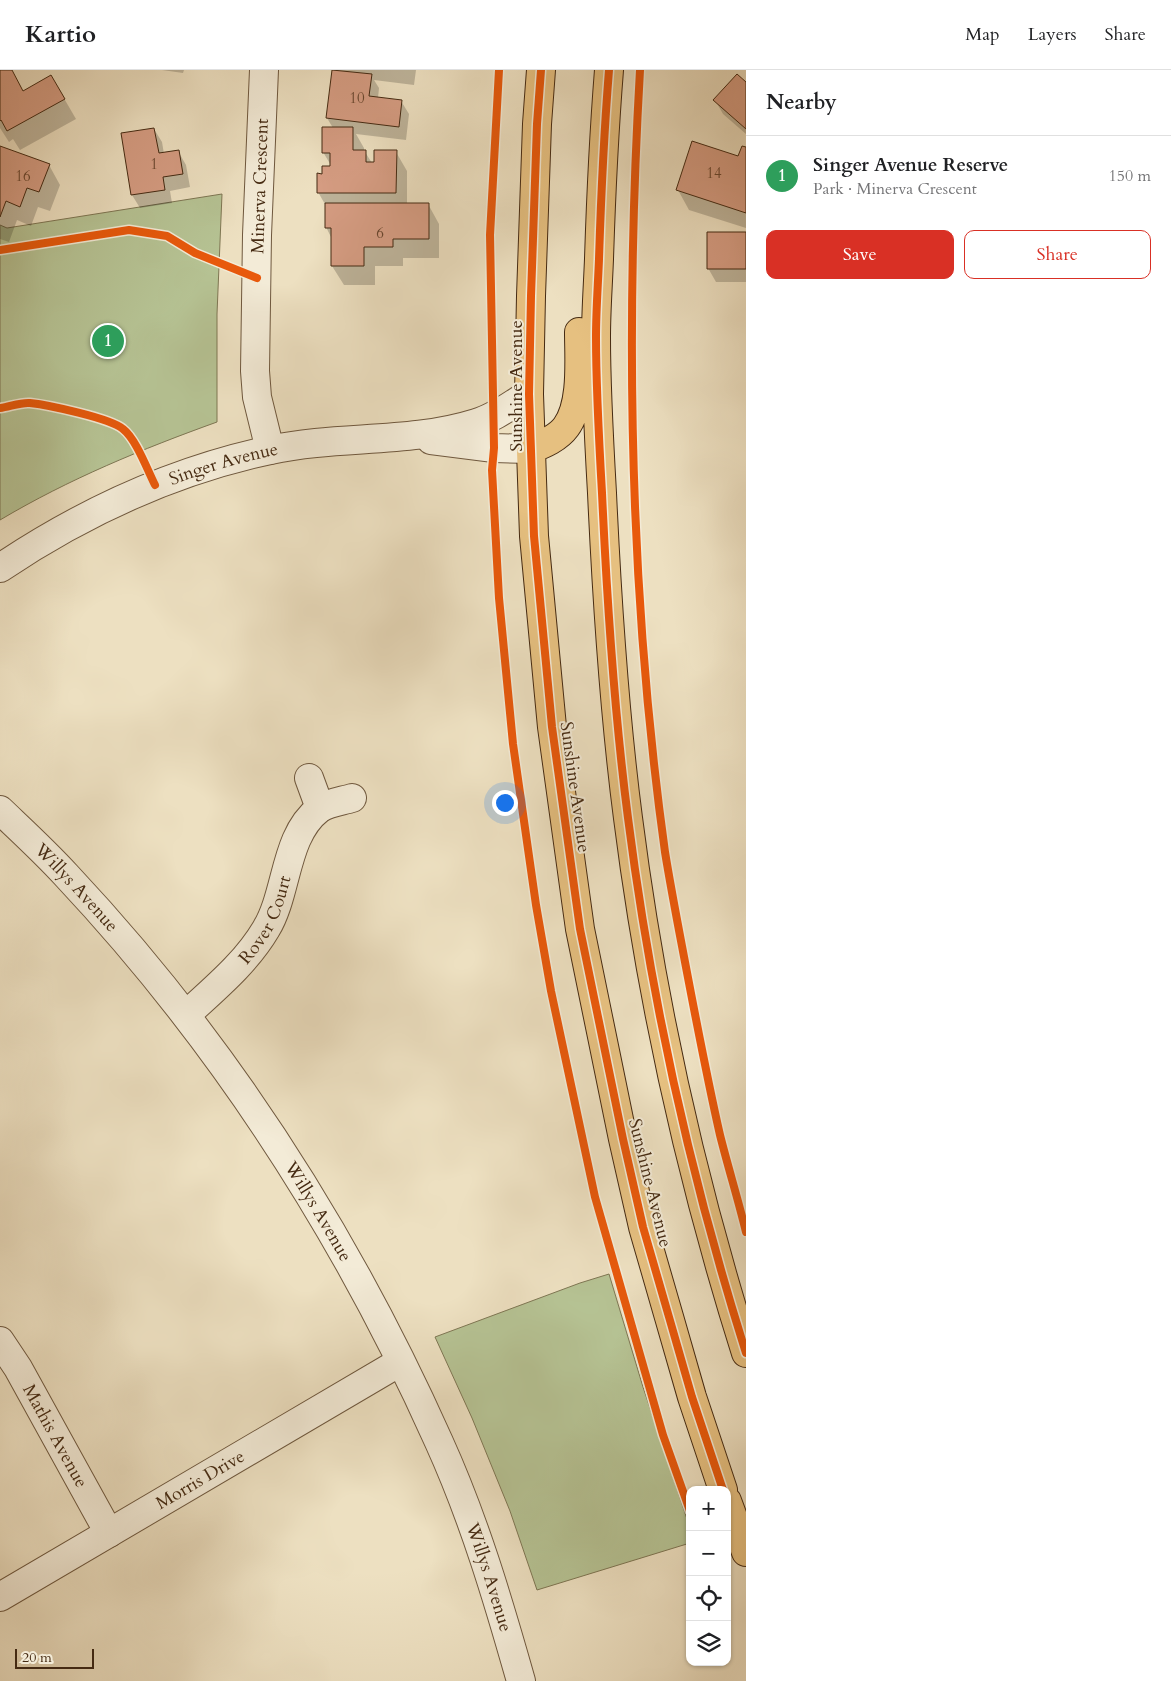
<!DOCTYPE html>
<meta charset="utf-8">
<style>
:root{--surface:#fff;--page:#f6f6f6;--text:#202124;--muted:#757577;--line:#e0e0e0;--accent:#d93025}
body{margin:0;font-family:Cardo,serif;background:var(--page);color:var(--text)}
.controls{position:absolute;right:15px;bottom:15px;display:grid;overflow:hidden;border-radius:10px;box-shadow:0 1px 4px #0004}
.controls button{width:45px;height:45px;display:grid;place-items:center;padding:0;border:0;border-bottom:1px solid var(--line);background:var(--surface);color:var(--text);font:25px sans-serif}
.scale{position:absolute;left:15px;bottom:12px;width:79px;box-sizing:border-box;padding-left:5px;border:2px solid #452a12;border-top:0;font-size:14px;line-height:18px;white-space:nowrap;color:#452a12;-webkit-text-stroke:4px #f3ebd7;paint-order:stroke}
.you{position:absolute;left:504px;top:732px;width:18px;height:18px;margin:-12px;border:4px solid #fff;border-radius:50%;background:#1a73e8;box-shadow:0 0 0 8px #1a73e833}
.badge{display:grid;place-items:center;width:32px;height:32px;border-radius:50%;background:var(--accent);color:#fff;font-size:16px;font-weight:700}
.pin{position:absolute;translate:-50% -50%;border:2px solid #fff;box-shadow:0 1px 5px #0006}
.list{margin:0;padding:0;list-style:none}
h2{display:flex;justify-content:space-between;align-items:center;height:65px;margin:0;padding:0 20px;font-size:21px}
h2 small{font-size:16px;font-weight:400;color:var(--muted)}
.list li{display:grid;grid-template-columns:32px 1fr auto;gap:15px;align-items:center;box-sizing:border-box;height:80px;padding:0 20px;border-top:1px solid var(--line)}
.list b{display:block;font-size:19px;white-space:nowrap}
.list p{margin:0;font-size:16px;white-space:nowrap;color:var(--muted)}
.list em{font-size:16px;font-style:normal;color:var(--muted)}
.actions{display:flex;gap:10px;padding:15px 20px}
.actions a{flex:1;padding:11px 0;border:1px solid var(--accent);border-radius:10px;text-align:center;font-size:18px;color:var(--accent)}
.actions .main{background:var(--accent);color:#fff}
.icon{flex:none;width:28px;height:28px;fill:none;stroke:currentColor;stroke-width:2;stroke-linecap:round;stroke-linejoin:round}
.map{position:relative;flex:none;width:746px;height:1611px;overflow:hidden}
header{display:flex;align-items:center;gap:30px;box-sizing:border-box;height:70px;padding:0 25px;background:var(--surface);border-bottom:1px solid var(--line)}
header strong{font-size:24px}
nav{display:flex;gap:28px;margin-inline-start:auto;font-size:18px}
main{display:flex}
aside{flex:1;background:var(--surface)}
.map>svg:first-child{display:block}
.green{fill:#b6c394;stroke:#7e7653}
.shadow{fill:#0003}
.building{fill:#d59c82;stroke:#452a12}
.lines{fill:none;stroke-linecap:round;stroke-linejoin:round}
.minor-casing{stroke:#6f583e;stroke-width:30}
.major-casing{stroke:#452a12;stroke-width:30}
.minor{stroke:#f3ebd7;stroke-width:28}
.major{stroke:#e6c080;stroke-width:28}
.cycleway-casing{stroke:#f3ebd7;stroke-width:11}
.cycleway{stroke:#e8590c;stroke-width:8}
.labels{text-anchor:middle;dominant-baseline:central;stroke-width:4;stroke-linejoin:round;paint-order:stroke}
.number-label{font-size:15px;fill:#69462e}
.street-label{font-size:18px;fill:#452a12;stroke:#f3ebd7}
</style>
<header>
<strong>Kartio</strong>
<nav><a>Map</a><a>Layers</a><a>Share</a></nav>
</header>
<main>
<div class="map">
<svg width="746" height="1611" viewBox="0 0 746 1611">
<rect width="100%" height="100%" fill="#ede0c1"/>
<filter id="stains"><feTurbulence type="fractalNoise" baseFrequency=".004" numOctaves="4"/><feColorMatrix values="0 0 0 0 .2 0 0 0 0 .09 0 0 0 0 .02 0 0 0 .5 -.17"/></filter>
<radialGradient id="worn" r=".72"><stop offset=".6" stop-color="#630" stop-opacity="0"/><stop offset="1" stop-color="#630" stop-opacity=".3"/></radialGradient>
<path class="green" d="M222,124l-5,120v108c-75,27 -148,57 -217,98v-295l7,3z
M609,1204l34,113 47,141v15l-153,47 -27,-79 -38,-93 -37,-81 145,-54z"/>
<path class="shadow" d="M0,0h11l12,22 28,-16 25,43 -56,31 -7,-11 -4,3 -9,-14z
M162,0h22l-1,3z
M332,0h84l-2,15 -40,-5 5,8 -1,10 23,3 8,13 -3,26 -50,-6 8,14v4h1l7,11 24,-11 11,19v33h21l11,20v34h-36v8h-28v19h-31l-12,-19v-27l-6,-12v-21l-8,-14 5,-17 9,-8 -9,-15 10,-24 -6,-10z
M746,14v50l-23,-20 -8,-14z
M154,59l8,13 2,12 14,-3 8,14 4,22 -20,4 2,12 -32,5 -8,-13 -10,-61z
M0,77l49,18 11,20 -10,26 -12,-4 -7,19 -14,-6 -8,22 -9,-3z
M746,78v80l-57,-18 -11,-20 61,-33z
M746,164v48h-30l-8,-14z"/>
<path class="building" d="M0,0h12l11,21 28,-16 14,24 -58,32 -6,-11 -1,1z
M332,0l40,4 -3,22 33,4 -3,27 -73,-9z
M737,4l9,8v47l-33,-29z
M322,57h31v23h13v12h8v-12h23l-1,43h-79v-20l5,1v-8h8v-13h-8z
M154,58l5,25 20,-3 4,24 -20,3 2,13 -34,5 -10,-62z
M692,71l46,15 4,-10 4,1v66l-70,-23z
M0,76l50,18 -11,28 -12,-4 -7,19 -14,-6 -6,16z
M325,133h104v36h-36v8h-29v19h-33v-38h-6z
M707,162h39v37h-39z"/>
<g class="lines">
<g class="minor-casing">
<g id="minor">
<path d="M264,0l-7,165 -2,136 2,26 13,53"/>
<path d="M431,370l63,8 37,1"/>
<path id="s1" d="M0,498c82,-55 172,-97 270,-118 68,-15 139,-6 206,-27 19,-5 36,-19 53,-29"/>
<path d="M309,708l11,30"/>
<path id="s2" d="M0,740c22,21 45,42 66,65 156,166 280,359 373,567 35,77 59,158 82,239"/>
<path id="s3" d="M186,945c28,-26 60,-52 80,-86 22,-36 18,-93 53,-120 8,-6 23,-8 33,-11"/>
<path id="s4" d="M0,1271l18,27 91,165"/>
<path id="s5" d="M0,1527l400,-235"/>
</g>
</g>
<g class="major-casing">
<path id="major" d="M541,0l-4,54 -6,172 -2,98 5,142 18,191 28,202 43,210 20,88 26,90 23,80 31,93
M609,0c-5,63 -8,126 -10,189 -1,26 -3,52 -3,78 0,52 3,104 6,156 5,109 12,218 26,325 23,181 63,361 118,535
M531,379c13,-5 27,-11 35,-22 17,-23 13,-67 13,-95
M727,1431l19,51"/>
</g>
<use href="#minor" class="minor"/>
<use href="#major" class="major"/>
<g class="cycleway-casing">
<path id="cycleway" d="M499,0l-9,165 4,213 -2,22 7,128 14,146 23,161 15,86 44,206 68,238 27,76
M541,0l-4,54 -6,172 -2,98 5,142 18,191 28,202 43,210 20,88 26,90 23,80 31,93
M609,0c-5,63 -8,126 -10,189 -1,26 -3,52 -3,78 0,52 3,104 6,156 5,109 12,218 26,325 23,181 63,361 118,535
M640,0c-15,261 -11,523 25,782 6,37 13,73 20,110 11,58 22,116 35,173 8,32 18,64 26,97
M0,180l129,-20 38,6 28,17 62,25
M0,338c9,-1 21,-6 30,-5 18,2 80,15 93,26 13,10 24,40 32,56"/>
</g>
<use href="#cycleway" class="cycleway"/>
</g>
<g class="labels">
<g class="number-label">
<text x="357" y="28">10</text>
<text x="154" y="94">1</text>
<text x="714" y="103">14</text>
<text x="23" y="106">16</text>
<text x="380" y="163">6</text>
</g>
<g class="street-label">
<text transform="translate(260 116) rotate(-88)">Minerva Crescent</text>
<text transform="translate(516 316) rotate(-90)">Sunshine Avenue</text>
<text stroke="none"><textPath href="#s1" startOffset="248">Singer Avenue</textPath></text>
<text transform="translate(575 717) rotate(82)">Sunshine Avenue</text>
<text stroke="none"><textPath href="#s2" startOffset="109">Willys Avenue</textPath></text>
<text stroke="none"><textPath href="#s3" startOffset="126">Rover Court</textPath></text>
<text transform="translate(650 1113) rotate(76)">Sunshine Avenue</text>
<text stroke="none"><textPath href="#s2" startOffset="514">Willys Avenue</textPath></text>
<text stroke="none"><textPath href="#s4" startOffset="110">Mathis Avenue</textPath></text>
<text stroke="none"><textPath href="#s5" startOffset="232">Morris Drive</textPath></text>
<text stroke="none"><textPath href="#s2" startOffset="919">Willys Avenue</textPath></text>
</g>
</g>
<rect width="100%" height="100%" filter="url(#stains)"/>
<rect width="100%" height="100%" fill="url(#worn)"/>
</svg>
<div class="controls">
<button>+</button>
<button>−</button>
<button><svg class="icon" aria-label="locate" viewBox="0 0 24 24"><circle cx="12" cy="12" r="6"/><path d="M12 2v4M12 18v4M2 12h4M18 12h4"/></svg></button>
<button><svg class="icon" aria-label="layers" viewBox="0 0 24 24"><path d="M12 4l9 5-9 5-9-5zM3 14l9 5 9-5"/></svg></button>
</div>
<div class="scale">20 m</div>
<div class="you"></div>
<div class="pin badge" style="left:108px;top:271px;background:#2e9e5b">1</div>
</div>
<aside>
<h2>Nearby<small></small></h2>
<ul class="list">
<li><span class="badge" style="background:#2e9e5b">1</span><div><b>Singer Avenue Reserve</b><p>Park · Minerva Crescent</p></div><em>150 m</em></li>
</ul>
<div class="actions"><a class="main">Save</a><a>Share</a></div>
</aside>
</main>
